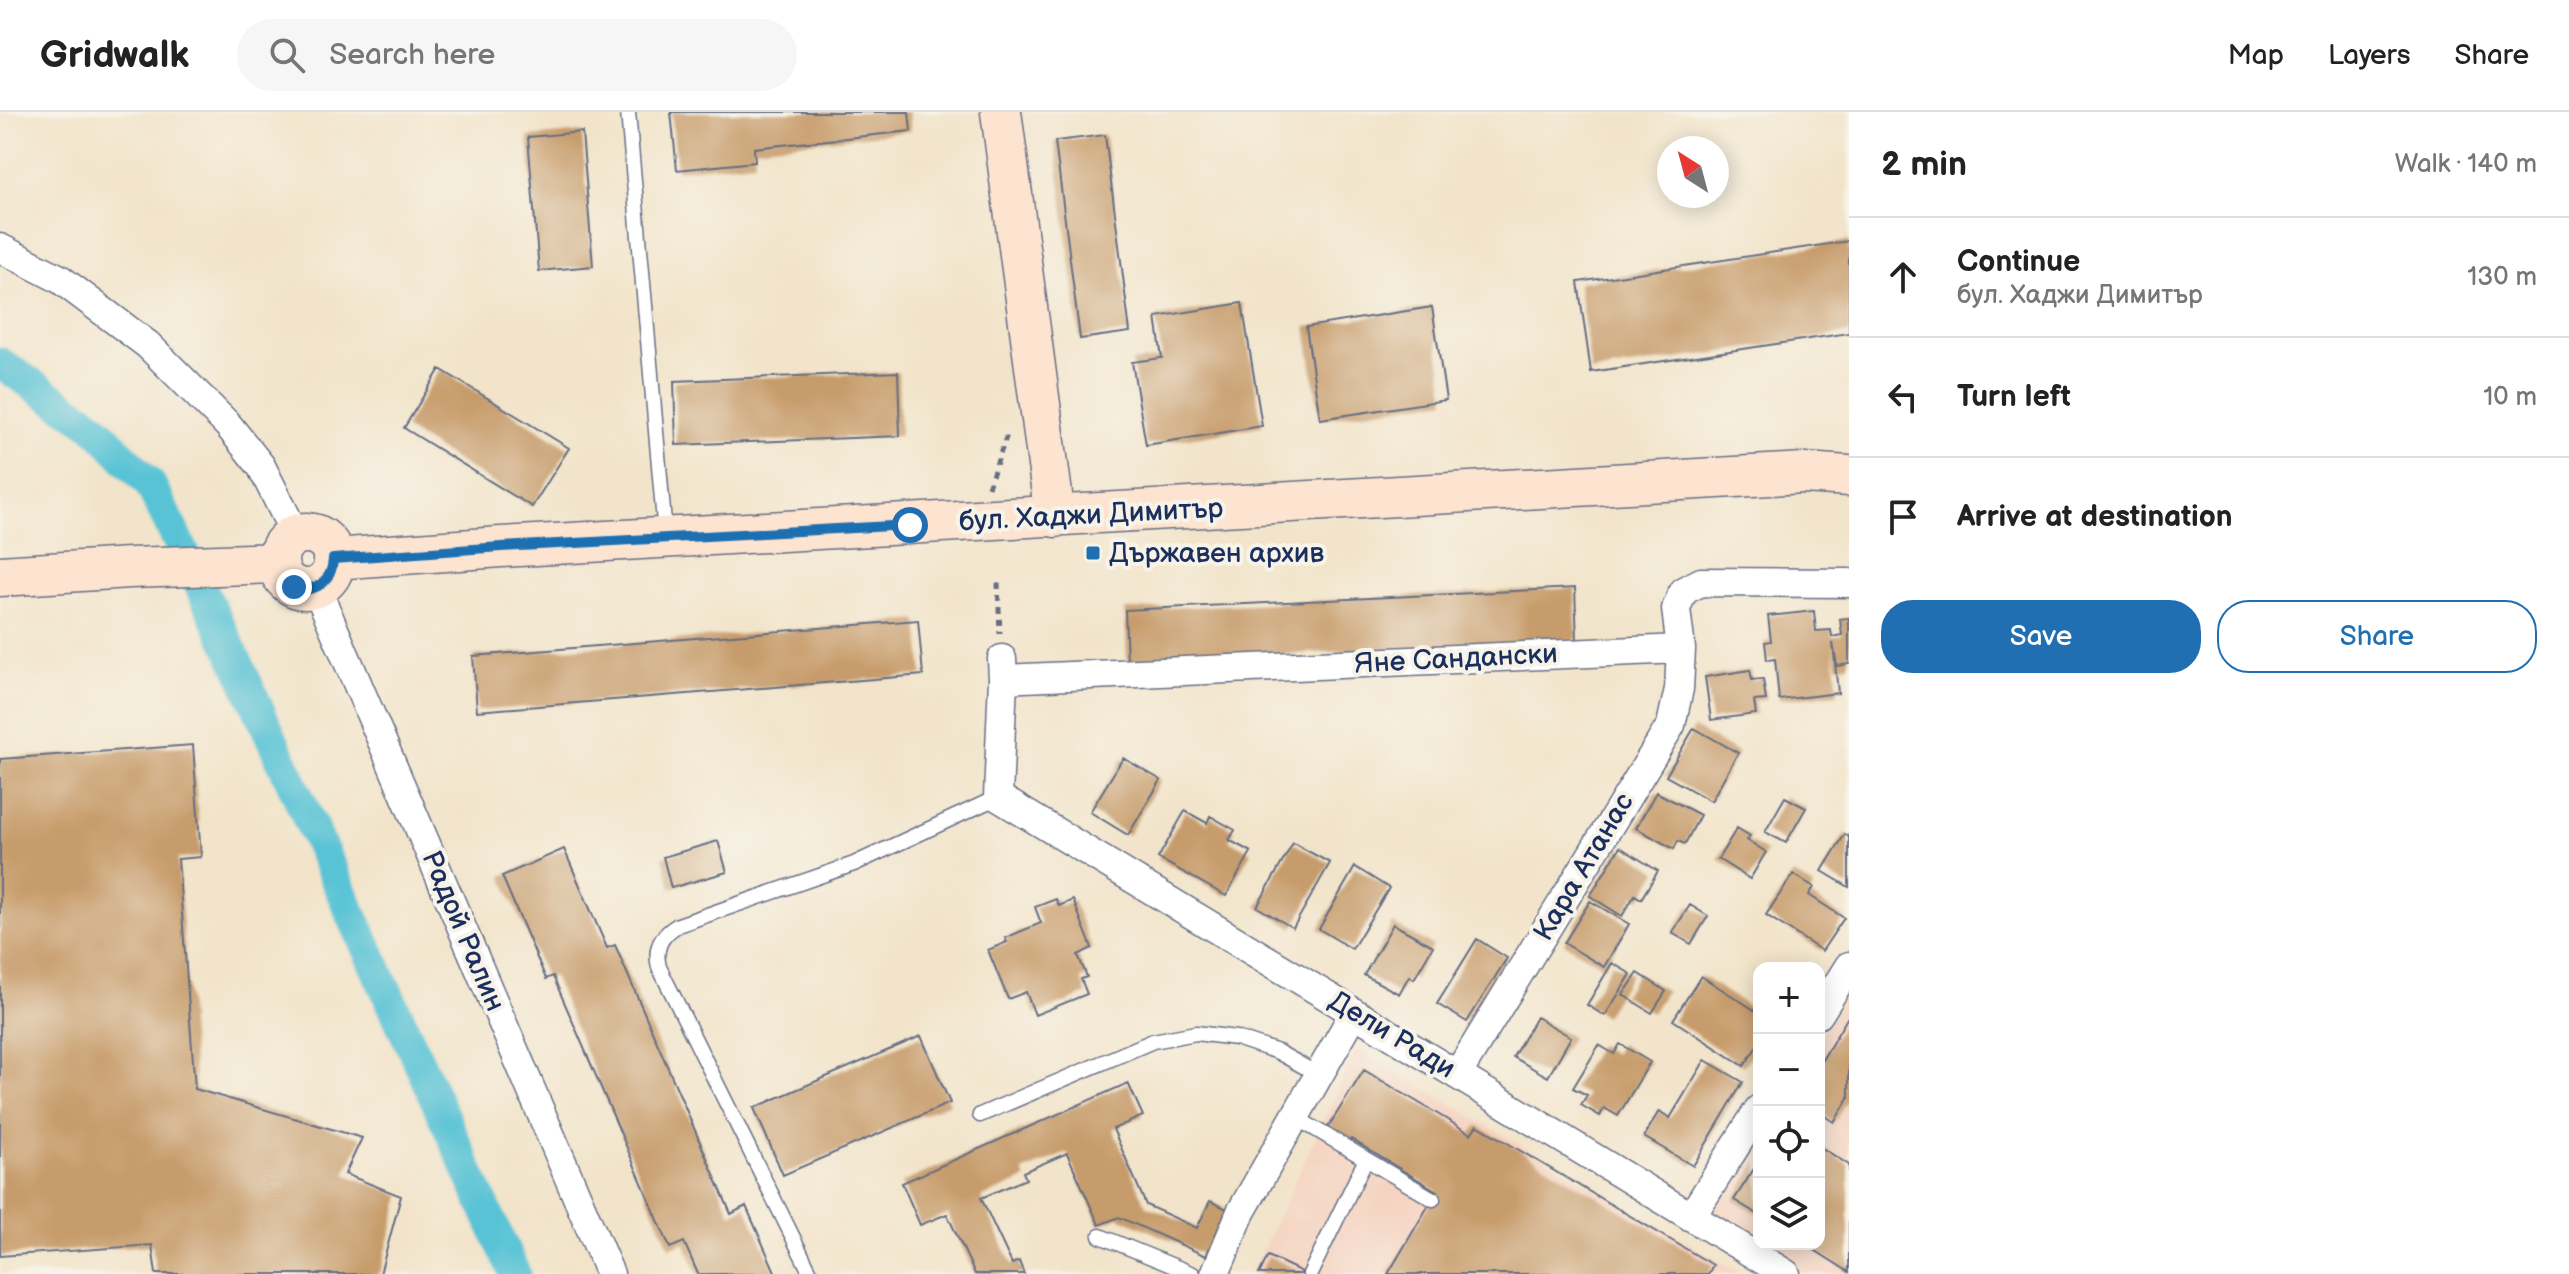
<!DOCTYPE html>
<meta charset="utf-8">
<style>
:root{--surface:#fff;--page:#f6f6f6;--text:#222;--muted:#767676;--line:#e0e0e0;--accent:#1f6fb2}
body{margin:0;font-family:"Balsamiq Sans",sans-serif;background:var(--page);color:var(--text)}
.controls{position:absolute;right:24px;bottom:24px;display:grid;overflow:hidden;border-radius:16px;box-shadow:0 4px 20px #0003}
.controls button{width:72px;height:72px;display:grid;place-items:center;padding:0;border:0;border-bottom:2px solid var(--line);background:var(--surface);color:var(--text);font:40px sans-serif}
.compass{position:absolute;left:1657px;top:24px;width:72px;height:72px;border-radius:50%;background:var(--surface);box-shadow:0 4px 20px #0003;rotate:324deg}
.stop{position:absolute;width:24px;height:24px;margin:-18px;border:6px solid #1f6fb2;border-radius:50%;background:#fff}
.stop.end{background:#1f6fb2;border-color:#fff;box-shadow:0 2px 8px #0008}
.list{margin:0;padding:0;list-style:none}
h2{display:flex;justify-content:space-between;align-items:center;height:104px;margin:0;padding:0 32px;font-size:34px}
h2 small{font-size:26px;font-weight:400;color:var(--muted)}
.list li{display:grid;grid-template-columns:52px 1fr auto;gap:24px;align-items:center;box-sizing:border-box;height:120px;padding:0 32px;border-top:2px solid var(--line)}
.list b{display:block;font-size:30px;white-space:nowrap}
.list p{margin:0;font-size:26px;white-space:nowrap;color:var(--muted)}
.list em{font-size:26px;font-style:normal;color:var(--muted)}
.actions{display:flex;gap:16px;padding:24px 32px}
.actions a{flex:1;padding:18px 0;border:2px solid var(--accent);border-radius:32px;text-align:center;font-size:28px;color:var(--accent)}
.actions .main{background:var(--accent);color:#fff}
.icon{flex:none;width:44px;height:44px;fill:none;stroke:currentColor;stroke-width:2;stroke-linecap:round;stroke-linejoin:round}
.map{position:relative;flex:none;width:1849px;height:1162px;overflow:hidden}
header{display:flex;align-items:center;gap:48px;box-sizing:border-box;height:112px;padding:0 40px;background:var(--surface);border-bottom:2px solid var(--line)}
header strong{font-size:38px}
nav{display:flex;gap:44px;margin-inline-start:auto;font-size:28px}
.search{width:560px;height:72px;background:var(--page);display:flex;align-items:center;gap:20px;box-sizing:border-box;padding:0 28px;border-radius:44px;color:var(--muted);font-size:30px}
main{display:flex}
aside{flex:1;background:var(--surface)}
.map>svg:first-child{display:block}
.built{fill:#f5d3c1}
.lines{fill:none;stroke-linecap:round;stroke-linejoin:round}
.canal{stroke:#59c3d5;stroke-width:32}
.building{fill:#c79c6c}
.lane-casing{stroke:#666e84;stroke-width:17}
.street-casing{stroke:#666e84;stroke-width:31}
.secondary-casing{stroke:#666e84;stroke-width:43}
.path{stroke:#666e84;stroke-width:5;stroke-dasharray:6 6;stroke-linecap:butt}
.lane{stroke:#fff;stroke-width:14}
.street{stroke:#fff;stroke-width:28}
.secondary{stroke:#fde4d1;stroke-width:40}
.route{stroke:#1f6fb2;stroke-width:10}
.poi-dot{fill:#1f6fb2;stroke:#f7f3e8;stroke-width:3}
.labels{text-anchor:middle;dominant-baseline:central;stroke-width:8;stroke-linejoin:round;paint-order:stroke}
.street-label{font-size:28px;fill:#1b2f5e;stroke:#f7f3e8}
.poi-label{font-size:28px;fill:#1b2f5e;stroke:#f7f3e8;text-anchor:start}
</style>
<header>
<strong>Gridwalk</strong>
<div class="search"><svg class="icon" aria-label="search" viewBox="0 0 24 24"><circle cx="10" cy="10" r="6"/><path d="M15 15l6 6"/></svg>Search here</div>
<nav><a>Map</a><a>Layers</a><a>Share</a></nav>
</header>
<main>
<div class="map">
<svg width="1849" height="1162" viewBox="0 0 1849 1162">
<rect width="100%" height="100%" fill="#f7f3e8"/>
<filter id="ink" filterUnits="userSpaceOnUse"><feTurbulence type="fractalNoise" baseFrequency=".0125" numOctaves="2"/><feDisplacementMap in="SourceGraphic" scale="16" xChannelSelector="R" yChannelSelector="G"/><feConvolveMatrix kernelMatrix="1 2 1 2 8 2 1 2 1" color-interpolation-filters="sRGB"/></filter>
<filter id="wash" filterUnits="userSpaceOnUse"><feTurbulence type="fractalNoise" baseFrequency=".006" numOctaves="4" result="noise"/><feDisplacementMap in="SourceGraphic" scale="32" xChannelSelector="R" yChannelSelector="G"/><feGaussianBlur stdDeviation="1.8" result="paint"/><feColorMatrix in="noise" values="0 0 0 0 0 0 0 0 0 0 0 0 0 0 0 0 0 1.4 0 .05"/><feComposite in="paint" operator="in"/></filter>
<g filter="url(#wash)">
<rect width="100%" height="100%" fill="#f2e4ca"/>
<path class="built" d="M1849,878v284h-40l-49,-30h59v-206z
M1357,937l384,225h-490z
M1759,1024v107l-48,-29z"/>
<g class="lines">
<path class="canal" d="M0,251l93,62 57,59 83,169 282,621"/>
</g>
<g id="blocks">
<path class="building" d="M671,0h238l2,19 -157,17 1,14 -78,8z
M582,20l11,134 -54,5 -11,-134z
M1105,23l25,197 -50,7 -25,-198z
M1849,129v92l-258,39 -13,-90z
M1242,191l20,123 -116,19 -14,-83 30,-4 -6,-41z
M1432,195l14,93 -126,19 -14,-92z
M440,257l129,79 -37,59 -128,-79z
M898,260l2,64 -224,9 -2,-64z
M1575,476l2,52 -450,22 -2,-52z
M1814,499l2,20 15,-1 1,7 10,-2 -2,-16 9,-1v46l-12,2 -4,-23 5,50 -59,7 -4,-41 -8,1 -2,-18 6,-1 -3,-25z
M918,508l5,55 -446,36 -4,-55z
M1750,558l2,10 11,-1 3,21 -12,1 2,13 -45,6 -6,-43z
M1694,616l44,25 -27,48 -45,-25z
M193,633l8,112 -23,2 17,230 167,49 -17,36 56,22 -21,78h-224l-4,-29 -152,11v-497z
M1123,646l38,22 -33,55 -38,-23z
M1656,680l44,23 -15,29 -7,-3 -4,8 -38,-21z
M1785,685l21,11 -20,35 -21,-11z
M1185,699l22,12 3,-7 25,14 -6,10 22,12 -25,44 -68,-38z
M1737,716l13,8 -3,4 19,12 -16,27 -32,-20z
M1845,722l4,3v50l-27,-16z
M718,729l9,31 -56,16 -8,-31z
M1293,731l37,20 -37,65 -36,-21z
M1620,735l38,24 -17,28 -6,-4 -13,21 -32,-20z
M564,737l43,99 8,-3 116,269 15,-8 30,68h-78l-14,-32 -14,6 -117,-272 -7,3 -44,-103z
M1355,755l34,21 -37,61 -33,-20z
M1793,762l21,13 -5,8 35,23 -22,33 -56,-36z
M1056,787l3,7 14,-6 19,48 -14,7 9,22 -6,2 6,15 -52,21 -9,-23 -18,7 -20,-49 19,-8 -2,-4 36,-15 -6,-16z
M1590,789l39,23 -25,43 -40,-24z
M1690,793l18,11 -17,28 -19,-11z
M1393,812l40,22 -19,33 -5,-3 -10,18 -35,-19z
M1477,827l30,19 -40,64 -30,-18z
M1612,851l19,11 -26,42 -18,-11z
M1638,861l28,18 -14,22 -29,-18z
M1701,864l58,37v30l-15,23 -71,-46z
M1849,903v83l-15,24 -15,-10v-47z
M1536,905l35,20 -23,40 -35,-20z
M921,924l29,67 -167,72 -29,-67z
M1620,932l30,18 -32,54 -14,-8 -4,8 -19,-11 6,-10 -14,-7 26,-43 15,9z
M1705,948l38,22 -50,84 -49,-29 15,-26 11,7z
M1364,958l107,64 6,-9 236,140 -5,9h-320l49,-83 -86,-52 -4,6 -22,-13z
M1128,971l15,33 -30,13 33,76 51,23 13,-27 17,8 -21,47 -87,-39 -20,8 -32,-72 -44,19 3,7 -45,19 31,66 7,-3 5,13h-49l-28,-60 -27,11 -18,-42z
M1819,1034l30,19v107l-44,-28h14z
M1759,1049v54l-25,-15z
M1268,1144l34,16 -1,2h-42z"/>
</g>
</g>
<g filter="url(#ink)">
<use href="#blocks" fill-opacity="0" stroke="#666e84" stroke-width="2"/>
<g class="lines">
<g class="lane-casing">
<path id="lane" d="M628,0l37,422
M980,1003l173,-74 43,-8 40,5 42,14 41,23
M1295,1005l138,82
M1100,1124l93,38
M811,1162l-152,-307c-5,-19 2,-32 19,-42l176,-61 144,-67
M1310,1162l56,-115"/>
</g>
<g class="street-casing">
<path id="street" d="M0,136l60,31 88,66 80,80 33,41 35,70
M316,475l294,687
M1002,547l1,20 -5,118 788,477
M1003,567l678,-30
M1819,902l30,-48
M1457,963l214,-350 8,-36 2,-40 -5,-40 7,-18 18,-9 148,1
M1691,1105l68,-108
M1215,1162l26,-62 113,-199"/>
</g>
<g class="secondary-casing">
<path id="secondary" d="M1001,0l54,405
M278 449a28 28 0 1 1 56 0a28 28 0 1 1-56 0Z
M333,447l168,-12 1303,-74 45,3
M0,464l129,-8 149,-5"/>
</g>
<path class="path" d="M988,375l20,-55
M998,471l2,51"/>
<use href="#lane" class="lane"/>
<use href="#street" class="street"/>
<use href="#secondary" class="secondary"/>
</g>
</g>
<g class="lines" filter="url(#ink)">
<path class="route" d="M294,475c22,7 38,-6 39,-28l168,-12 409,-22"/>
</g>
<rect class="poi-dot" x="1085" y="433" width="16" height="16" rx="4"/>
<g class="labels">
<g class="street-label">
<text transform="translate(1091 403) rotate(-3)">бул. Хаджи Димитър</text>
<text transform="translate(1456 547) rotate(-3)">Яне Сандански</text>
<text transform="translate(1584 755) rotate(-59)">Кара Атанас</text>
<text transform="translate(463 819) rotate(67)">Радой Ралин</text>
<text transform="translate(1392 923) rotate(31)">Дели Ради</text>
</g>
<g class="poi-label">
<text x="1109" y="441">Държавен архив</text>
</g>
</g>
</svg>
<div class="controls">
<button>+</button>
<button>−</button>
<button><svg class="icon" aria-label="locate" viewBox="0 0 24 24"><circle cx="12" cy="12" r="6"/><path d="M12 2v4M12 18v4M2 12h4M18 12h4"/></svg></button>
<button><svg class="icon" aria-label="layers" viewBox="0 0 24 24"><path d="M12 4l9 5-9 5-9-5zM3 14l9 5 9-5"/></svg></button>
</div>
<svg class="compass" viewBox="-18 -18 36 36"><path d="M0-13l5 13h-10z" fill="#e53935"/><path d="M0 13l5-13h-10z" fill="#767676"/></svg>
<div class="stop" style="left:910px;top:413px"></div>
<div class="stop end" style="left:294px;top:475px"></div>
</div>
<aside>
<h2>2 min<small>Walk · 140 m</small></h2>
<ul class="list">
<li><svg class="icon" aria-label="ahead" viewBox="0 0 24 24"><path d="M12 20V5M6 11l6-6 6 6"/></svg><div><b>Continue</b><p>бул. Хаджи Димитър</p></div><em>130 m</em></li>
<li><svg class="icon" aria-label="left" viewBox="0 0 24 24"><path d="M17 20v-9H6M10 6l-5 5 5 5"/></svg><div><b>Turn left</b></div><em>10 m</em></li>
<li><svg class="icon" aria-label="arrive" viewBox="0 0 24 24"><path d="M6 21V4h12l-3 4 3 4H6"/></svg><div><b>Arrive at destination</b></div></li>
</ul>
<div class="actions"><a class="main">Save</a><a>Share</a></div>
</aside>
</main>
